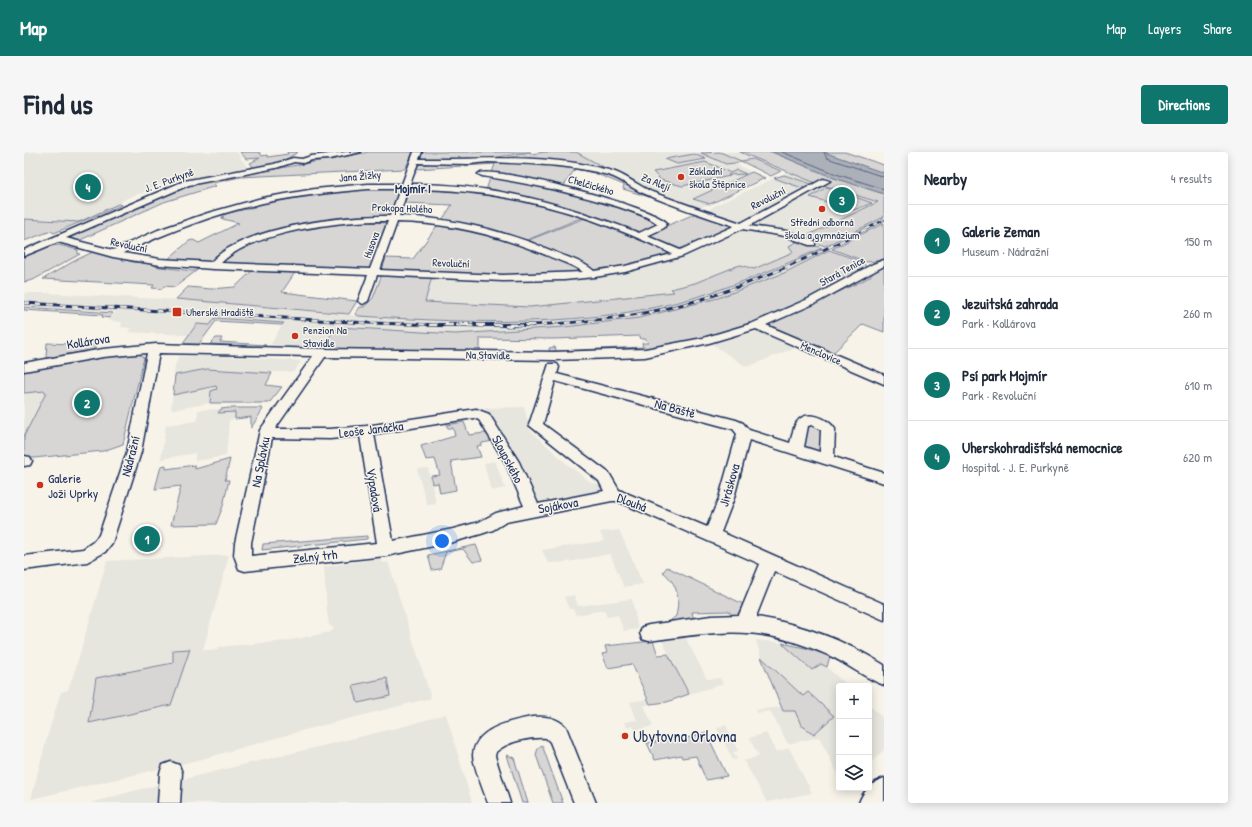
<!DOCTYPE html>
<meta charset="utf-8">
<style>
:root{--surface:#fff;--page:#f6f6f7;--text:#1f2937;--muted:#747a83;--line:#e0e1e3;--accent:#0f766e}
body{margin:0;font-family:"Patrick Hand",sans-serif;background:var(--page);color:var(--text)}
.controls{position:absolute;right:12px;bottom:12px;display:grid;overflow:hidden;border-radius:4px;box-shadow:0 2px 10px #0003}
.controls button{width:36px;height:36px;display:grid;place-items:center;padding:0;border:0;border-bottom:1px solid var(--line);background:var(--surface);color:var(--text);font:20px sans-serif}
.you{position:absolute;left:418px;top:389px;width:14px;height:14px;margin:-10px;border:3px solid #fff;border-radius:50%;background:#1a73e8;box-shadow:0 0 0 6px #1a73e833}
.badge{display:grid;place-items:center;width:26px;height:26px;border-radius:50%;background:var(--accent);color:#fff;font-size:13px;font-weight:700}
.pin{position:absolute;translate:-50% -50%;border:2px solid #fff;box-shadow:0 1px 4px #0006}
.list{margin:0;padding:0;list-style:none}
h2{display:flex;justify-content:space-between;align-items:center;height:52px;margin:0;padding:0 16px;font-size:17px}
h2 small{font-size:13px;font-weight:400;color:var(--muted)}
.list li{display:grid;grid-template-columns:26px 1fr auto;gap:12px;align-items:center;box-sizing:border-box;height:72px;padding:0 16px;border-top:1px solid var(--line)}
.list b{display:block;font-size:15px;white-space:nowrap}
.list p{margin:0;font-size:13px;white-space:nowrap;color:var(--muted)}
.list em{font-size:13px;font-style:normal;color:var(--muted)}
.icon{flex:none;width:22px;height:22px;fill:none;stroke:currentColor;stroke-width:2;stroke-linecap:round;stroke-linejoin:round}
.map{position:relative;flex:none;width:860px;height:651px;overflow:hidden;border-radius:4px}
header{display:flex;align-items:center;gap:24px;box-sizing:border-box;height:56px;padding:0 20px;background:var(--accent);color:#fff}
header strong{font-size:19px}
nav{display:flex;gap:22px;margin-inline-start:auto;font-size:14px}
.intro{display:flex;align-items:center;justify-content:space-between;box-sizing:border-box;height:96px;padding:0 24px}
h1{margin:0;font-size:28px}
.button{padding:10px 18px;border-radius:4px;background:var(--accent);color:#fff;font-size:14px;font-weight:700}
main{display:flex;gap:24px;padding:0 24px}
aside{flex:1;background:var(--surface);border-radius:4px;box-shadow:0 2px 10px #0003}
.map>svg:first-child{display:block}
.built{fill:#e6e5de}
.green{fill:#d7d6d4;stroke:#798299}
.water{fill:#acb0b9;stroke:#727c95}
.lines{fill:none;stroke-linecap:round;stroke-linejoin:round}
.shore{stroke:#556382;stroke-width:1}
.minor-casing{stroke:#1b2f5e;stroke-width:3}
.minor{fill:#f7f3e8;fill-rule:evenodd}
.rail-far2-casing{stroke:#1b2f5e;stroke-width:2.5}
.rail-far1-casing{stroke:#1b2f5e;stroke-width:3}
.rail-casing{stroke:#1b2f5e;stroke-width:4}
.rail-far2{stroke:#f7f3e8;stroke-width:1.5;stroke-dasharray:4.5;stroke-linecap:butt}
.rail-far1{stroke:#f7f3e8;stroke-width:2;stroke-dasharray:6;stroke-linecap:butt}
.rail{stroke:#f7f3e8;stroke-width:2.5;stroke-dasharray:8;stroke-linecap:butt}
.poi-dot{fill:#c8321e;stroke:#f7f3e8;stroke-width:1.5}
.labels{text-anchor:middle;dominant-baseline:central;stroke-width:3;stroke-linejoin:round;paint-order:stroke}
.far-poi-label{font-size:11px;fill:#1b2f5e;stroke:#f7f3e8;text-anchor:start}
.far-street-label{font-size:11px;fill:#1b2f5e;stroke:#f7f3e8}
.far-neighbourhood-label{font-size:12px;font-weight:bold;fill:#1b2f5e;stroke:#f7f3e8}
.street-label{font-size:13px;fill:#1b2f5e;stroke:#f7f3e8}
.poi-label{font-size:13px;fill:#1b2f5e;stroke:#f7f3e8;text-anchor:start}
.near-poi-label{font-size:16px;fill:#1b2f5e;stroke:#f7f3e8;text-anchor:start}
</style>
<header>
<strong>Map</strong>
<nav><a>Map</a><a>Layers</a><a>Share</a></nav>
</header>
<div class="intro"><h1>Find us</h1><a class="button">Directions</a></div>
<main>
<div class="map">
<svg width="860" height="651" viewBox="0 0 860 651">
<rect width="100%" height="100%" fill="#f7f3e8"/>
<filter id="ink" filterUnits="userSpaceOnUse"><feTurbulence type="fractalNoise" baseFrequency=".025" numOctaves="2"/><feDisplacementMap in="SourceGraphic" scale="8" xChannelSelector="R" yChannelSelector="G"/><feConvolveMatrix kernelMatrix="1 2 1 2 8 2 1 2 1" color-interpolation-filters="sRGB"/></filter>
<g filter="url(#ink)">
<path class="built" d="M0,0h213l11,17 -96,17 1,3 -26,9 -13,9 -35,15 -55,-3z
M552,0h164l16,6 -23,5 19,9 -58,26 16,6 -12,4 -56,-20z
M763,20l30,10 -76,39h-9l-22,-8 -2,-2 6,-5z
M801,32l53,18 -75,36 -55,-12z
M860,65v6l-54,27 33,12 3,5 -227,51 -75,9 -109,7 -117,-7 -19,18 -6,3 -43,-2 13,-23 -68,-5 -5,7 -13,-1 -9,11 -60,-3 3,-4 -10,-1 1,-5 -14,-1 8,-9 -92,-6v-13h20l155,8 160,15 70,4 79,2 63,-4 76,-9 41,-10 -48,-3 -110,11 -105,-5 7,-26 71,3 124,-8 29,-7 26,-8 59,-27 48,7 33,12z
M735,179l38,16 -50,20 -35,-23z
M155,204h38l84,5 -7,11h-98l-22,3 1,-9z
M191,230l2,7 -6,3 -1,11 -39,7 2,-19z
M28,236l-28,61v-59z
M500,255l6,23 38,35 24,18 12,2v5l-65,15 -54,-97z
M197,257l-3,4 17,-1v7l-6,1 -3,36 -31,5v-8l-34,6 5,-34 31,-4 1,-11z
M471,309l10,27 -14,3 -7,-28z
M404,316l8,36 -9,1 -10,-36z
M595,378l24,54 -19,3 -14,-33 -42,8 -20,1 -6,-13 62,-9 -4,-9z
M205,403l-26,95h15v-3l68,-6 45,-9 3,-4 -5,-3 -2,-14 -3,-44 57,-9 1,5 6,-1 43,136 -127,32 -102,29 -171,40 17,-65 13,-42 7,-2 7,-20 32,-109z
M550,443l4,11 54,-7 6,30 -14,2 -6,-16 -11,2 -3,-7 -28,5 -3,-6h-4l-5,-12z
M661,485l22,42 13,-1 3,6 -34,10 -27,-54z
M732,488l26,3 42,22 24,21h-9v90l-20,-39 -31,7 -18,-33 -12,2 -2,-3 24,-3 2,2 -21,-52z
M624,547l2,5 -6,2 9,20 -18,4 -2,-4 -6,1 -3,-5 13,-2 -7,-18z
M845,553l15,14v31l-15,14z
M422,562l26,89h-297l1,-22 229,-55z
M702,573l12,26 -5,1 4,7 -4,1 -16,-32z
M742,581l10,19 13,-4 23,45 -45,9 -23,-41 15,-5 -10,-18z
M142,631l-2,20h-73l35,-10z"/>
<path class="green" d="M216,0h19l3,4 5,-1 1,2 20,-3 -1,-2h11l-18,11 -26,5 -4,-5 10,-5 -14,1z
M345,0h44l-8,17 -165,8 -27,6 3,3 -52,16 -86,39 -9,-3 91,-43 27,-10z
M398,0h109l-40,6 -69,1h-2z
M521,0h31l66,36 46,21 -65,-20 1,-4 -30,-12 -19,-4 -12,18 97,36 -21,11c-50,-20 -100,-37 -153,-44l9,-26 -79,5 4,-6 63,-2z
M696,0l21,9 12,-2 28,12 -10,5 -28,-14 -17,2 -25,-11z
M716,0h32l62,26 50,16v23l-59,29 -12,-4 2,-1 -11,-4 74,-35 -65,-20z
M799,0h22l39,13v8z
M670,2l12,5 -29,5 -12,-5z
M681,10l16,6 9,5 7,-3 9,4 -18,1 2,1 -48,10 -21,-6 -8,-8z
M728,20l13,6 -55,26 -17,-5z
M760,23l28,9 -10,4 -28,-10z
M803,35l45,16 -18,7 -44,-13z
M348,36h28l-11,28 -62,5 -83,20 -20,10 -15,11 -42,-2 22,-19 4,-1 6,3 40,-20 -16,-4 -2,-1 3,-1 -3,-2 34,-8 -2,-2 52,-9z
M387,36c61,3 113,10 172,29l-56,23 -37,-12 -48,-8 10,-15 -48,-2z
M94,52l4,1 -68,28 -3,-2 -27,10v-22l55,3z
M675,60l35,13 -53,24 -35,-13 18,-9z
M561,66l86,35 -42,12 -35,5 -65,-30z
M336,69l27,2 -17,45 -4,1 -143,-6c13,-27 108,-39 137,-42z
M415,71c49,6 96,26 140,46l1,3 -73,3 -125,-5 4,-12 27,1z
M860,71v37l-17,2 -35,-13z
M776,88l22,8c-56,25 -114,50 -176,61 -94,18 -192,13 -287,7l-4,-2 5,-7h4l9,-9 8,-21 4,-3 47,2 -7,26 105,5 144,-15 -3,-3 24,-6 42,-17 4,-1 13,4 39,-17 -4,-6z
M35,93l19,5v4h2l-47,26 -9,2v-25l24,-11z
M805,98l34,12 3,5c-65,43 -142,72 -219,82 -32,5 -65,3 -97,4l-1,-5 6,-1 1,4 87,-4 -1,-4h6l-2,-4h-5l-1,-3 -87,3 -73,-1v14l-156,-2 -3,-5 18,-18 116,7 109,-7 75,-9 79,-20 66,-25z
M69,100h5l35,10 23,2 -1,2 5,1 33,4 7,-3 -25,19 -11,-1 -2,3 -10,-1 2,-3 -111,-6 33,-19z
M860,115v65l-21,-8 -31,30 -61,-24 -2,-4 1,-2 94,-44 7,-4 3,-5z
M229,118l43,1 -14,21 75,9 -8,13 -173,-15 12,-12 23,2 24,-2z
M0,155l89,6 -4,5 -7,-1 1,-2 -79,-5z
M191,166l69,5 -2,2 -66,-4 -17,23h-17l15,-20 13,1z
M192,186h6l-2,4 46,3 -4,2 -52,-3z
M23,191l47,2 2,1 -3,4 -47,8z
M115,202l5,4 -21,86 -20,7 -79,8v-23l22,-43 -1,-2 -21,2v-23l75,-14z
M183,217l65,4 -6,12 16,2 -13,16h-59l1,-12 6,-2 -1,-3 -43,9 2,-20z
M205,256h32l2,1 -12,19v-11l-16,2v-7l-17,1 3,-4z
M440,270l5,13 16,-2 8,8 -11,2v2l-5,1 4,11 -30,4 5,29 -16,3 -2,-10 -6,1 -1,-8 9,-1 -5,-16 -9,1 -5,-14 34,-10 -2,-8h-5l-2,-3z
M783,271l16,4v26l-20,-5z
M206,307l-5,21h4l-6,26 -7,18 -45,1 10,-39 -26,3 6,-23 5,-1v4l29,-4v4z
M343,384v3l-105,11 1,-6z
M452,393l6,15 -9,2 -10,-13 -17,3 -6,17 -8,1 -4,-15z
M643,415l76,37 -7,14 -3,1 -4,-8 -37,1 2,9h-24l6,-5c4,-18 2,-32 -13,-44z
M629,489l5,14 10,-1 21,40 -22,8 -17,2 -18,-40 -24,4 -6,-14 5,-1 -2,-7z
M758,491l23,5 25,8 -3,11 -6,-3 -9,6z
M166,497l-19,56 -82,18 7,-45 77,-15v-13z
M737,505l42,39 5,-4 26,24 -20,18 -13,-9 -6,-14h-12z
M363,526l3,18 -32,7 -5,-18z
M682,580l21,44 -21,4 -10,-24 -14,2 -1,-3 -26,5 -8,-17 40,-5z
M518,593l21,58h-10l-17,-48 2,-7z
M483,603l7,3 14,45h-6z"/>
<path class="water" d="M748,0h51l61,21v21l-50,-16z"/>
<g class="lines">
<path class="shore" d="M758,0l54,22 48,15
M800,0l3,6 57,19"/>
<g class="minor-casing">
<path id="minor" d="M322,0h15l-31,7 -18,1 -9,3 -9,-1 -18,6 -87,17 -123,53 47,12 45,-20 50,-17 54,-15 53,-9 53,-5h34l12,-32h8l-3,7c58,1 115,-5 172,7 8,2 16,3 24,6 13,5 24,14 37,20 29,11 59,21 89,31l82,-44 7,2 -81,45 38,5 28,10v4h-6l-24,-9 -43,-7 -59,27 -58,16 -30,5 -31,3 -61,1 -126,-6 -9,26 -5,3 -5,-3 10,-26 -155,-6 -53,-4 -47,-8 -55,-15 -34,14v-6l160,-69 90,-17 19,-6 9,1 9,-3zM464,10c40,2 81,2 120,13 12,3 23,13 35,18 30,13 61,23 91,33l-54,24 -33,-14 17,-8 3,-5c-12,-16 -177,-59 -189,-49l4,2c46,7 92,17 137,31 13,5 28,8 39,17l-19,9c-74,-29 -149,-50 -229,-49l8,-21 51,1zM344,37h32l-10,27c-46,-1 -148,11 -179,46l-51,-3 -37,-6c45,-21 91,-39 140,-50 34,-7 70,-11 105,-14zM384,37c91,-1 183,24 264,65l-47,12 -31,5c-11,-10 -26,-13 -39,-19 -50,-21 -101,-34 -156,-36zM364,69l-18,48 -149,-6c31,-32 124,-43 167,-42zM373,70c52,1 101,13 149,33 13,6 26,9 37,17l-80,3 -123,-5z
M860,108v6l-68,37 -50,22 118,50v9l-128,-55 -47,14 -64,14 -91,3 -229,-3 -50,72h55l36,-3 110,-17 13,5 30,48 19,42 66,-13 -5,-10 -70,-56 20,-61h8l2,3 -2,7 179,46 7,3 6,7 41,13c2,-6 3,-16 7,-21 9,-13 31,-4 38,7l-1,28 50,16v10l-135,-43 -15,58 -13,34 163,72v16l-110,-49 -17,43v3c45,7 89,24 127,48v20c-20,-7 -37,-22 -56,-30 -68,-31 -108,-24 -179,-14l-7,-2 -2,-6 2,-6 7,-2 62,-9 28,-1 21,-51 -143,-63h-5l-106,21 -13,8 -12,4 -28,8 -67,14 -141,15 -6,-2 -5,-14 1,-12 25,-113 53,-74 -154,-3 -18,99 -29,91 -7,9 -18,10 -63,8v-14l59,-7 10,-7 6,-7 28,-83 20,-99 -44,4 -79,14v-8l79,-14 53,-5 166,5 232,3 91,-3 58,-11 50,-15 55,-24 65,-35zM531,229l178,48 4,5 -18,64 -12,29 -88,-37 -10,-17 -66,-49zM450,266l5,2 26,42 19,44 -28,7 -17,9 -26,7 -60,12 -19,-107zM788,273l9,5 -1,22 -16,-5 4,-21zM336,284l17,107 -126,13v-13l21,-105 58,1z
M0,304l6,1 2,4 -2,4 -6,1z
M508,565c13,-1 25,0 34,10l30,76h-22l-24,-61 -4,-4c-16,-1 -38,3 -50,14l-1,4 15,47h-22c-4,-11 -15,-38 -15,-48 2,-27 38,-34 59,-38z
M147,610l8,3 3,8 -2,30h-22l2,-30 3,-8z
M860,626v25h-25c4,-12 13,-20 25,-25z"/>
</g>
<use href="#minor" class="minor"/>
<g class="rail-far2-casing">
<path id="rail-far2" d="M842,77l18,-9"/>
</g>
<g class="rail-far1-casing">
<path id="rail-far1" d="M0,151l345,20 114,3
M481,174c69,-2 138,-8 204,-29 55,-18 107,-43 159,-69"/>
</g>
<g class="rail-casing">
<path id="rail" d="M405,173h104"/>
</g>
<use href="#rail-far2" class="rail-far2"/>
<use href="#rail-far1" class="rail-far1"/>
<use href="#rail" class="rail"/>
</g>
</g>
<g class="poi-dot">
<circle cx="657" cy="25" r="4"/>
<circle cx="798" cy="57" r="4"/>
<rect x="148" y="155" width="10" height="10" rx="2"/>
<circle cx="271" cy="184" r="4"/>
<circle cx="16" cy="333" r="4"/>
<circle cx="601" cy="584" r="4"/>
</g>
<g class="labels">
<g class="far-poi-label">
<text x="665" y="19">Základní<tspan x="665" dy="13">škola Štěpnice</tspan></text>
<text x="798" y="70" text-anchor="middle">Střední odborná<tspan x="798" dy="13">škola a gymnázium</tspan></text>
<text x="162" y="160">Uherské Hradiště</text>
<text x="279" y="178">Penzion Na<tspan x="279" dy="13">Stavidle</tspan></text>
</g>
<g class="far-street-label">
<text transform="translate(336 24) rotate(-5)">Jana Žižky</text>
<text transform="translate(145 28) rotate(-20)">J. E. Purkyně</text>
<text transform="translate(632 30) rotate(22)">Za Alejí</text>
<text transform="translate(567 33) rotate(16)">Chelčického</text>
<text transform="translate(744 46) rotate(-27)">Revoluční</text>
<text transform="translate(378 56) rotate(2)">Prokopa Holého</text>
<text transform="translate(105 93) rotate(12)">Revoluční</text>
<text transform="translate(347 93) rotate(-70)">Husova</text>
<text transform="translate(427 111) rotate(2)">Revoluční</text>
<text transform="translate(818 119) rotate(-29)">Stará Tenice</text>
<text transform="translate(797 201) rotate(23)">Menclovice</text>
<text transform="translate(464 203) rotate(1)">Na Stavidle</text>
</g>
<g class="far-neighbourhood-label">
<text x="389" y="36">Mojmír I</text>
</g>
<g class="street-label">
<text transform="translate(64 189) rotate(-9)">Kollárova</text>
<text transform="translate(651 256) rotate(15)">Na Baště</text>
<text transform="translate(347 277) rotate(-7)">Leoše Janáčka</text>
<text transform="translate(106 304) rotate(-76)">Nádražní</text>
<text transform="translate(484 307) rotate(62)">Sloupského</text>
<text transform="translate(236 310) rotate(-79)">Na Splávku</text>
<text transform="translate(705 333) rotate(-74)">Jiráskova</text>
<text transform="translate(351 338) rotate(81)">Výpadová</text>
<text transform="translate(608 350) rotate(21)">Dlouhá</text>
<text transform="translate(534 353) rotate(-10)">Sojákova</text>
<text transform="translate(291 404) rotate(-6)">Zelný trh</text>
</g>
<g class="poi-label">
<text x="24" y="326">Galerie<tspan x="24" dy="15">Joži Uprky</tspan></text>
</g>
<g class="near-poi-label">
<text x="609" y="584">Ubytovna Orlovna</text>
</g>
</g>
</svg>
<div class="controls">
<button>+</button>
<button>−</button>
<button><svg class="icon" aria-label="layers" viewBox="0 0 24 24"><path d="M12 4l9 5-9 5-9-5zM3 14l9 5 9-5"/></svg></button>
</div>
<div class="you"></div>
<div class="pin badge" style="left:123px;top:387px">1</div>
<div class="pin badge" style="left:63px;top:251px">2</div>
<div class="pin badge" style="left:818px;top:48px">3</div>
<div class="pin badge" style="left:64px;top:35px">4</div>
</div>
<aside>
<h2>Nearby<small>4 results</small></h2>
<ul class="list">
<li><span class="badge">1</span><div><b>Galerie Zeman</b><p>Museum · Nádražní</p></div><em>150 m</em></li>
<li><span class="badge">2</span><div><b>Jezuitská zahrada</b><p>Park · Kollárova</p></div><em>260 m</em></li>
<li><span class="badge">3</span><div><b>Psí park Mojmír</b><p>Park · Revoluční</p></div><em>610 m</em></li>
<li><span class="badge">4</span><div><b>Uherskohradišťská nemocnice</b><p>Hospital · J. E. Purkyně</p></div><em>620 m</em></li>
</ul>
</aside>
</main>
